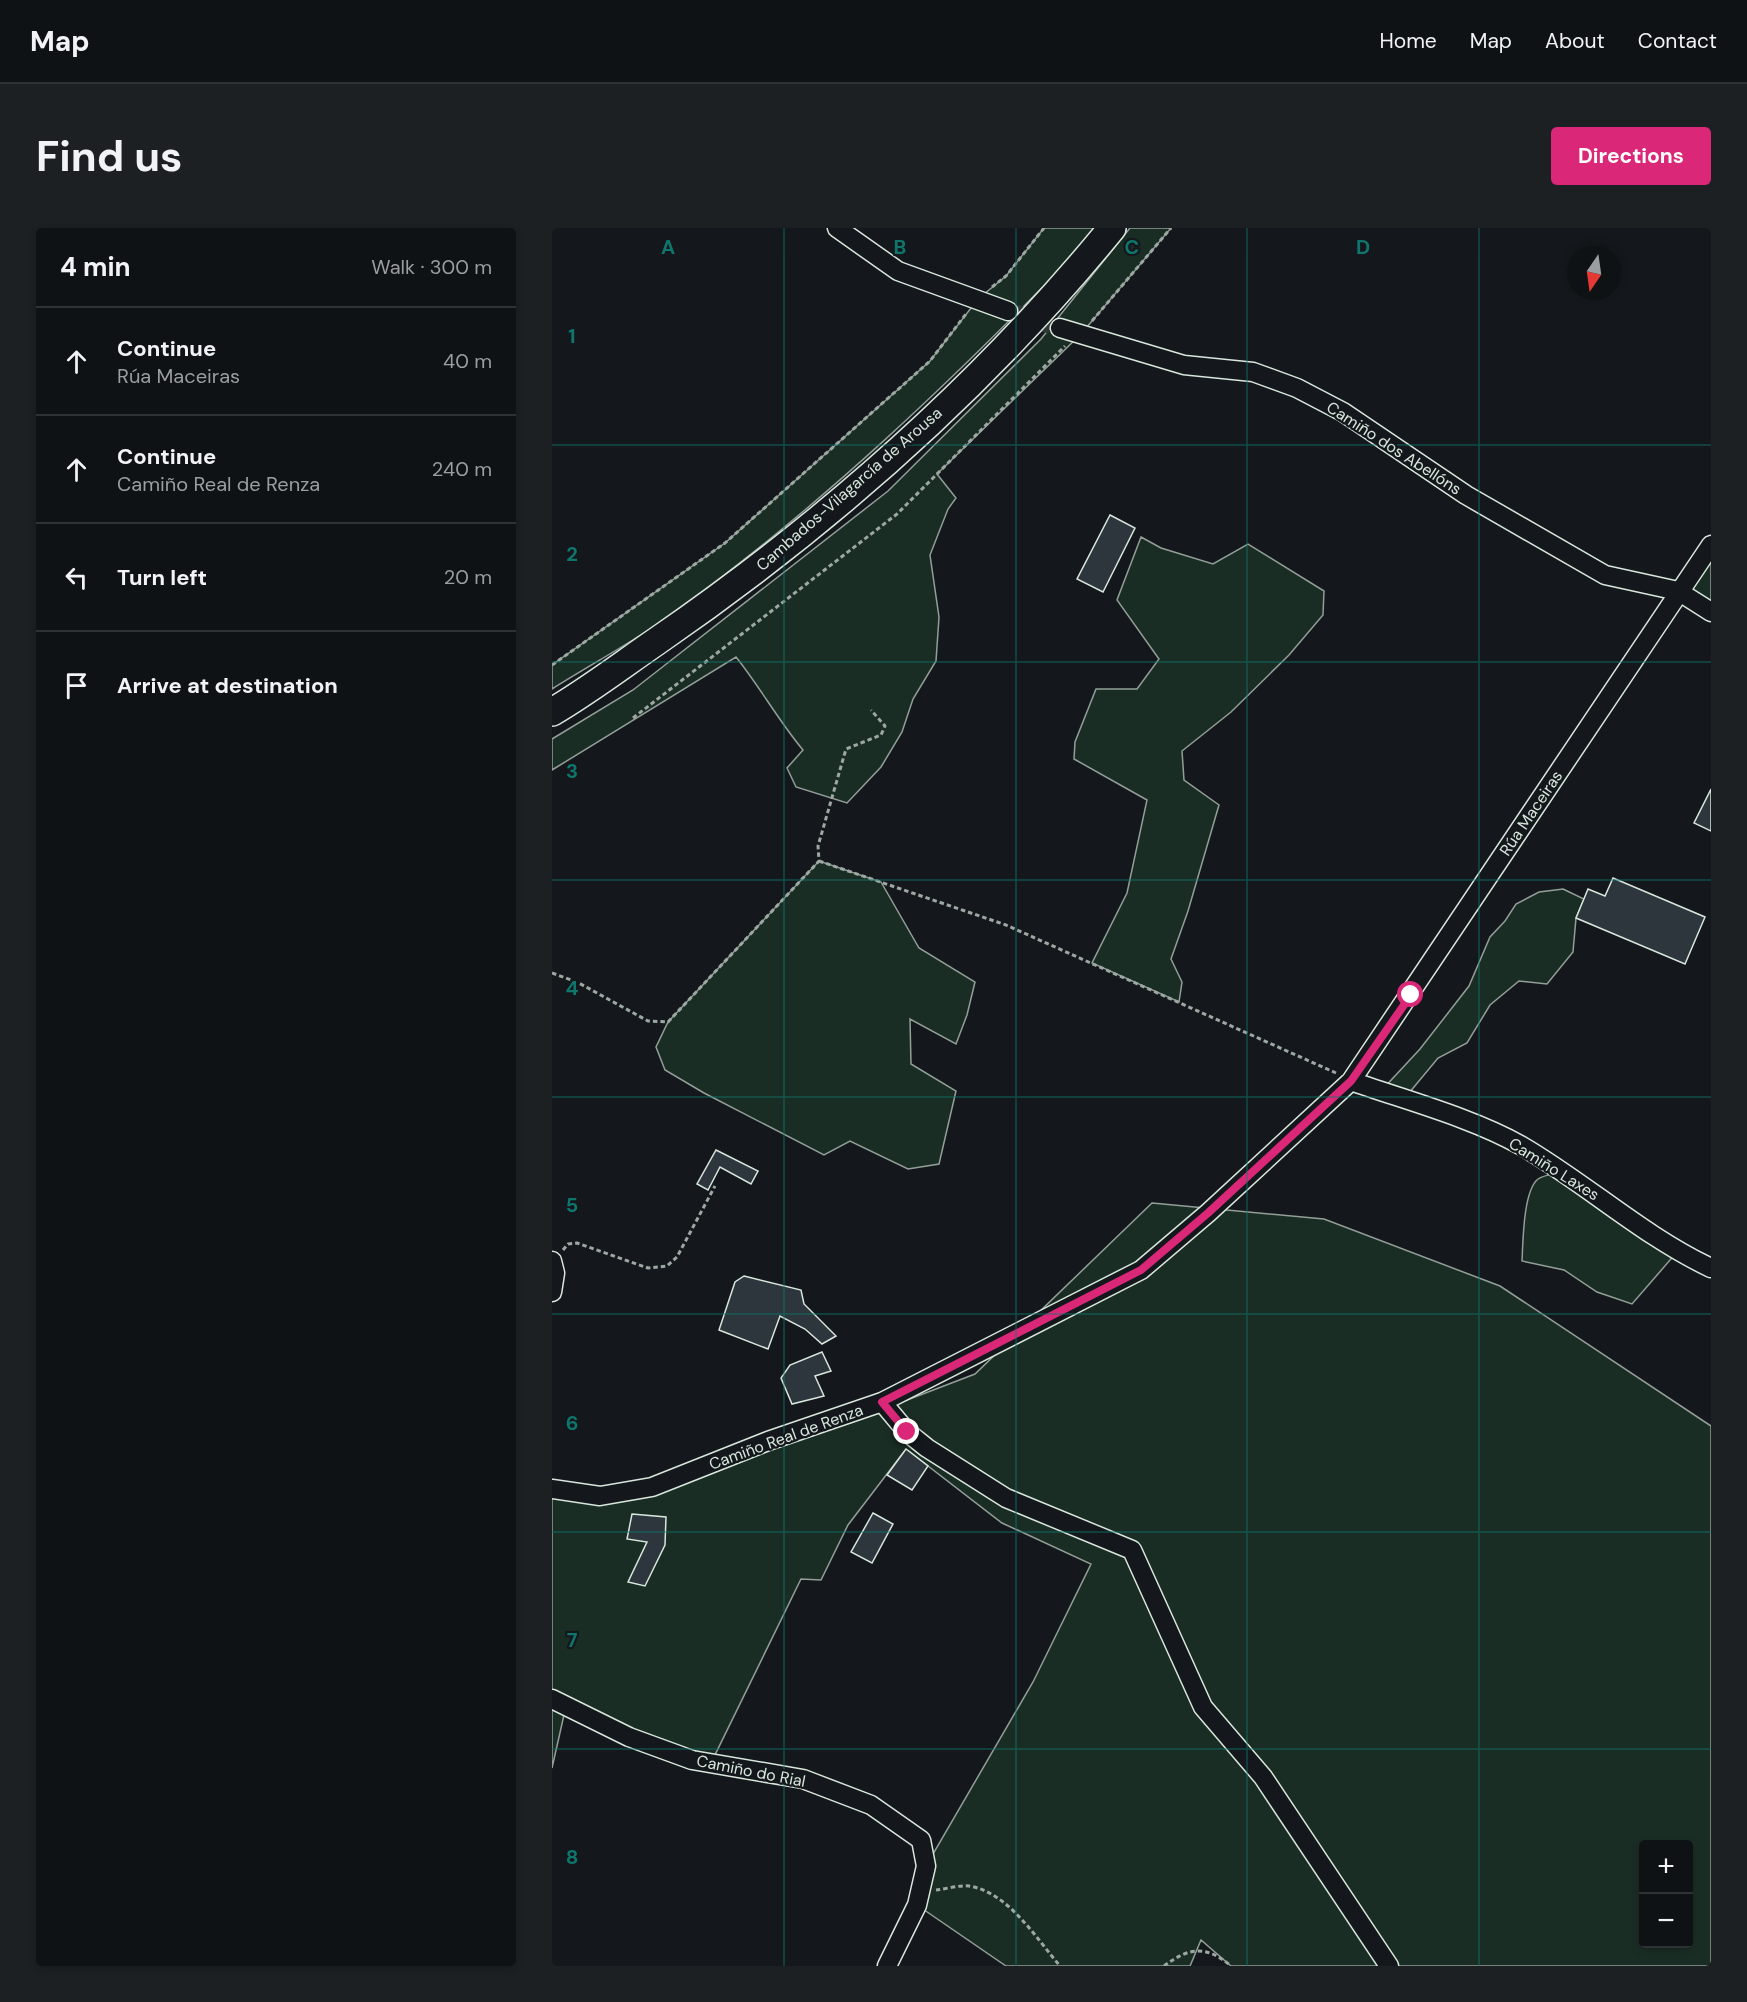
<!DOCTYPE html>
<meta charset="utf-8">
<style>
:root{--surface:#0f1215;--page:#1d2022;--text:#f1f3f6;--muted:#9b9ea0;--line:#2f3234;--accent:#db2777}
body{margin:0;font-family:"DM Sans",sans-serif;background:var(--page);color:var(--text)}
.controls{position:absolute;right:18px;bottom:18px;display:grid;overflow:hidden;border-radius:6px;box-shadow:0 3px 9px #0003}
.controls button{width:54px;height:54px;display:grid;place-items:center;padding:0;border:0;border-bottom:2px solid var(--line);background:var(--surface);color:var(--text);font:30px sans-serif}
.compass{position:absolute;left:1015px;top:18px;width:54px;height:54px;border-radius:50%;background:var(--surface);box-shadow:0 3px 9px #0003;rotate:193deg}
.stop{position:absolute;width:18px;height:18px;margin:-14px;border:4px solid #db2777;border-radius:50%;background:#fff}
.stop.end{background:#db2777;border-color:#fff;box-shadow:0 2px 6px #0008}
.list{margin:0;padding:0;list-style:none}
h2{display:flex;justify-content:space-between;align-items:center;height:78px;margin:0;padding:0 24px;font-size:26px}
h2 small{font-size:20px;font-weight:400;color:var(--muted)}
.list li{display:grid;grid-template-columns:39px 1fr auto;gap:18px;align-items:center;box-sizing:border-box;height:108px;padding:0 24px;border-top:2px solid var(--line)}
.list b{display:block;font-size:22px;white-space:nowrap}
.list p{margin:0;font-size:20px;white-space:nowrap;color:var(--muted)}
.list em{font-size:20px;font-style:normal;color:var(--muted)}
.icon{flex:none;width:33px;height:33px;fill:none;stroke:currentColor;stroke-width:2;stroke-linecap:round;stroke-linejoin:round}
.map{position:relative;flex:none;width:1159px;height:1738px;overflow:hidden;border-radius:6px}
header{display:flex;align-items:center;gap:36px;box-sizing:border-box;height:84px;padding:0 30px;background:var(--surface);border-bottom:2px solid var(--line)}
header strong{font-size:28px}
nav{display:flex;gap:33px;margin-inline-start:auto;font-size:21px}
.intro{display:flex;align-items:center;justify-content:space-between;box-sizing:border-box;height:144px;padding:0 36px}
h1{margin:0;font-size:42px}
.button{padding:15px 27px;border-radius:6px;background:var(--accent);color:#fff;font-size:21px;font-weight:700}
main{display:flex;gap:36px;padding:0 36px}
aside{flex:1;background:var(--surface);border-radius:6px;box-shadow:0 3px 9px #0003}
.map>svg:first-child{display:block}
.green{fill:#1a2d24;stroke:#939e99;stroke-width:1.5;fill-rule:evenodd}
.building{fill:#2c363c;stroke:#d8e6dc;stroke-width:1.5}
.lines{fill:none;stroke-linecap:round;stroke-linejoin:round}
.minor-tunnel{stroke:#313739;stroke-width:18;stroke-dasharray:18 9;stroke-linecap:butt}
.minor-casing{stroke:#d8e6dc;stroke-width:21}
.highway-casing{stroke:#d8e6dc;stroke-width:30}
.path{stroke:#9da8a2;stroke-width:3;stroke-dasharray:4.5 3;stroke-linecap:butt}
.minor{stroke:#14181c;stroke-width:18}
.highway{stroke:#14181c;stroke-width:27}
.route{stroke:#db2777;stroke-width:8}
.grid{fill:none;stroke:#0f766e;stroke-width:1.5;stroke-opacity:0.55}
.labels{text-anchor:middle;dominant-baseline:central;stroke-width:4.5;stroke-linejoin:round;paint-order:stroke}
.street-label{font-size:16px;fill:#d8e6dc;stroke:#14181c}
.grid-label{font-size:20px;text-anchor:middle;font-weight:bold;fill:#0f766e;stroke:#14181c;stroke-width:4.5;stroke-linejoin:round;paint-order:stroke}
</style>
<header>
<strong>Map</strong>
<nav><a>Home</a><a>Map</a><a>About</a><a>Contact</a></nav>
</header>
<div class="intro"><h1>Find us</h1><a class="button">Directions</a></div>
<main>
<aside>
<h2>4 min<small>Walk · 300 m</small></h2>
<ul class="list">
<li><svg class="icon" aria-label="ahead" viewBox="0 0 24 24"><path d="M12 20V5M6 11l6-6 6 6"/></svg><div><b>Continue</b><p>Rúa Maceiras</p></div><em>40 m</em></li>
<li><svg class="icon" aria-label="ahead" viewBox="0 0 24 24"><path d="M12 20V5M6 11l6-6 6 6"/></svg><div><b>Continue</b><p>Camiño Real de Renza</p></div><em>240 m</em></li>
<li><svg class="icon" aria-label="left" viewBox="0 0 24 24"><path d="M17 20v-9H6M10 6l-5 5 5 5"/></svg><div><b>Turn left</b></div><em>20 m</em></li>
<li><svg class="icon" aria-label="arrive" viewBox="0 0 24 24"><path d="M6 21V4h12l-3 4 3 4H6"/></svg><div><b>Arrive at destination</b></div></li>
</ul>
</aside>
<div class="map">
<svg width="1159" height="1738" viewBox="0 0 1159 1738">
<rect width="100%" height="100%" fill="#14181c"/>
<path class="green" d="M492,0h53l-12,16c-130,134 -265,264 -417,373 -37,26 -78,48 -116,72v-24l173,-122 205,-182 48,-62 28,-23z
M578,0h41l-90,106 -144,140 19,24 -8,11 -18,46 9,62 -3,44 -23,38 -11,33 -21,35 -34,36 -51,-16 -9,-19 16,-18c-25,-30 -43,-63 -67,-93l-184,113v-31l81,-49 255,-199 153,-152z
M589,309l20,11 52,16 35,-20 76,47 -1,24 -34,40 -58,57 -49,39 2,29 35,25 -31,106 -17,48 11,23 -3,20 -87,-39 35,-70 20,-93 -73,-41 1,-17 21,-53h41l22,-30 -42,-59z
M1159,317v67l-33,-21z
M267,633l62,21 38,66 56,34 -8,33 -11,29 -46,-25 1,45 45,27 -17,73 -31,5 -58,-28 -26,14 -120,-62 -39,-23 -9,-23 12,-25z
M1011,661l21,10 -8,19 -3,34 -26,32 -28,-3 -29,24 -23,38 -29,15 -34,41 -23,-8 39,-42 49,-63 21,-49 15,-16 11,-17 23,-12z
M1009,944l116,80 -45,52 -35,-12 -33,-22 -42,-9c1,-18 1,-70 16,-82 6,-4 16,-5 23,-7z
M600,975l172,16 176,67 211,140v540h-480l-30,-26 -11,26h-184l-89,-61 9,-39 107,-184 58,-118 -89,-41 -96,-74 -58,76 -27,55 -20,-1 -87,178 7,8 -155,-59 -14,62v-277l46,8 270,-84 107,-41zM1092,1616h44v100h-44z"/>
<path class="building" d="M558,287l25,13 -32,64 -26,-13z
M1159,561v42l-17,-8z
M1061,650l92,39 -20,47 -109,-46 12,-29 17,7z
M164,922l42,21 -7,13 -31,-17 -12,23 -11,-6z
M192,1048l57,14 3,14 32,32 -14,8 -17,-15 -25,-13 -12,33 -49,-19 16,-48z
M270,1124l9,19 -16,5 9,20 -32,8 -11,-26 9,-13z
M354,1221l22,17 -16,24 -25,-15z
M321,1285l20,11 -21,39 -21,-11z
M80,1286l34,3 -1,28 -20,41 -17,-4 19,-40 -20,-3z"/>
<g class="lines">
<path class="minor-tunnel" d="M456,83l52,17"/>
<g class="minor-casing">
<path id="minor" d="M285,0l61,43 110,40
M508,100l124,37 69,7 44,16 46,24 123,83 139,80 73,16 33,21
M799,853c54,19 122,37 171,65 65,38 121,90 189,122
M0,1033l3,12 -3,19
M330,1174l25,30 20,16 79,50 126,52 71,157 60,70 126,189
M0,1261l48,7 52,-9 116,-46 114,-39 259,-132 67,-57 143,-132 360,-536
M0,1471l77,38 63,23 111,19 68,26 50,35 5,26 -9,39 -30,61"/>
</g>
<g class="highway-casing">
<path id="highway" d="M0,484c36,-21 70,-47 105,-71 168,-116 326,-255 455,-413"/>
</g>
<path class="path" d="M440,59l14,-11 38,-48
M540,93l79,-93
M0,437l173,-122 205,-182 36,-47
M81,490l264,-204 168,-168
M267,633l187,64 330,148
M0,745l25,9 71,39 20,1 151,-161 -1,-15 28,-97 35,-14 4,-9 -14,-16
M11,1022l5,-6 9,-1 71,25 19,-2 10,-9 38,-71
M384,1662c10,-1 23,-5 33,-4 39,6 67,52 91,80
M612,1738c24,-18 41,-22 67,0"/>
<use href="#minor" class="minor"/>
<use href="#highway" class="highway"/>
</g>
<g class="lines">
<path class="route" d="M355,1204l-25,-30 259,-132 67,-57 143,-132 60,-86"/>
</g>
<path class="grid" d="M232,0v1738M464,0v1738M695,0v1738M927,0v1738M0,217h1159M0,434h1159M0,652h1159M0,869h1159M0,1086h1159M0,1304h1159M0,1521h1159"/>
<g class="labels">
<g class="street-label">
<text transform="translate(842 220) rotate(33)">Camiño dos Abellóns</text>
<text transform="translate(297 261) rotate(-41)">Cambados-Vilagarcía de Arousa</text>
<text transform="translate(979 585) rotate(-56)">Rúa Maceiras</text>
<text transform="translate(1002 941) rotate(32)">Camiño Laxes</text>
<text transform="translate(234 1209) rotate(-20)">Camiño Real de Renza</text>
<text transform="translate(199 1543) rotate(11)">Camiño do Rial</text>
</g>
</g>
<g class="grid-label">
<text x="116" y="26">A</text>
<text x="348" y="26">B</text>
<text x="580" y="26">C</text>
<text x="811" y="26">D</text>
<text x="20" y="115">1</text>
<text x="20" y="333">2</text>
<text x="20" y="550">3</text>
<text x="20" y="767">4</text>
<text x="20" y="984">5</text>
<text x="20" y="1202">6</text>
<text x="20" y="1419">7</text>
<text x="20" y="1636">8</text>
</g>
</svg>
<div class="controls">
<button>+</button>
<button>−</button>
</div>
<svg class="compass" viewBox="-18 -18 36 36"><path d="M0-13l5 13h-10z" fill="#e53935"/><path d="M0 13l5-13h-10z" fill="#9b9ea0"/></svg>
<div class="stop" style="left:859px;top:767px"></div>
<div class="stop end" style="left:355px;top:1204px"></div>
</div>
</main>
